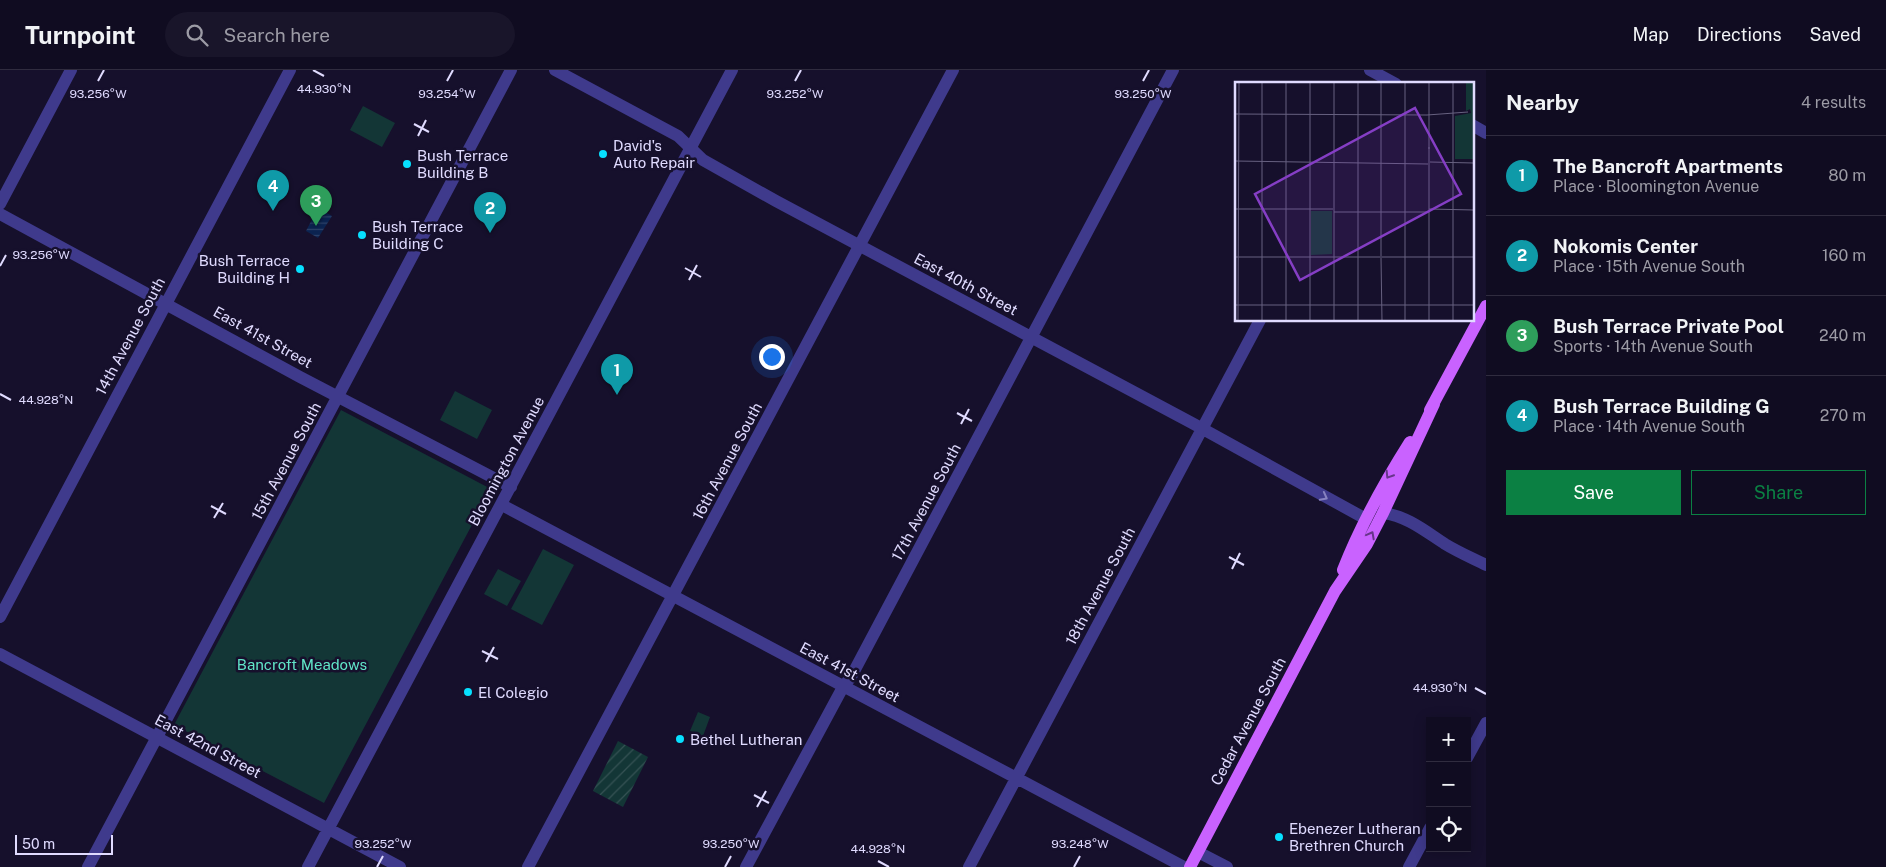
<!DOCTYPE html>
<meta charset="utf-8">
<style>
:root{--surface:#100c21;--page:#19152a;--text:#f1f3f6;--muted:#9c9ba5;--line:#302c3f;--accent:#0b8043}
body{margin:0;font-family:"Public Sans",sans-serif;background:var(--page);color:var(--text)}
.controls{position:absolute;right:15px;bottom:15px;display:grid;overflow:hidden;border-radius:0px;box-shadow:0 2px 12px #0003}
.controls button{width:45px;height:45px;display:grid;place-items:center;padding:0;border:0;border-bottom:1px solid var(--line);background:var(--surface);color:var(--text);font:25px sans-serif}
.scale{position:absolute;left:15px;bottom:12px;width:98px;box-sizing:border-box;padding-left:5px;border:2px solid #e0dbff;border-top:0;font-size:14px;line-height:18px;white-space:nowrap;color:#e0dbff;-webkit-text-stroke:4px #16102c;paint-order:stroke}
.you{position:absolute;left:771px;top:286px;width:18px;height:18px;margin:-12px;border:4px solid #fff;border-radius:50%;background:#1a73e8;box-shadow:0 0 0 8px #1a73e833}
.badge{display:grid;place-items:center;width:32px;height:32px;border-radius:50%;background:var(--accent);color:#fff;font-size:16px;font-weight:700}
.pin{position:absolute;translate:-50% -41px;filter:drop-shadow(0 1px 2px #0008)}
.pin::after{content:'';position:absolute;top:26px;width:18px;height:15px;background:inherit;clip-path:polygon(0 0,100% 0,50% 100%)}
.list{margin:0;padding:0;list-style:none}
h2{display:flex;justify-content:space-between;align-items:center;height:65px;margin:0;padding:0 20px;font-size:21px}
h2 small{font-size:16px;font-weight:400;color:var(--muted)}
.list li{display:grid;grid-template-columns:32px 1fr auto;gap:15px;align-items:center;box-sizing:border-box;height:80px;padding:0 20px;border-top:1px solid var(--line)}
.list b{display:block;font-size:19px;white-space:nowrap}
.list p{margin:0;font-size:16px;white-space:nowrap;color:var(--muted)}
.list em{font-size:16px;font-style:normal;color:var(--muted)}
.actions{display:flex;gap:10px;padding:15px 20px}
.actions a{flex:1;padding:11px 0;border:1px solid var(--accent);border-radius:0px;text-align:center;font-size:18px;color:var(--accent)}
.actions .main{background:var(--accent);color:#fff}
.icon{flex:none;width:28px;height:28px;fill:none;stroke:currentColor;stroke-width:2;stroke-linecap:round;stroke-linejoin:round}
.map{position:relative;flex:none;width:1486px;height:797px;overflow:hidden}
header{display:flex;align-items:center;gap:30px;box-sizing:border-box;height:70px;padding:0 25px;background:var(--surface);border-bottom:1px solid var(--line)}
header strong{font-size:24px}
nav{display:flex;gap:28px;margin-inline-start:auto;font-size:18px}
.search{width:350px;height:45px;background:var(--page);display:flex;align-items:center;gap:12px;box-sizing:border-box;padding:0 18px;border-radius:28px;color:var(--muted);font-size:19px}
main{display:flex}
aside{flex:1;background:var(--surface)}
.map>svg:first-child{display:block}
.park{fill:#133636}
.garden{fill:url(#garden-furrows)}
.water{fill:url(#water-rules)}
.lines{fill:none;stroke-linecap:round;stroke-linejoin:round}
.minor{stroke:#3f3a8c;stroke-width:12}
.major{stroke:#c962ff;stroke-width:12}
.oneway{stroke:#67358b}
.oneway2{stroke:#8782c0}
.ticks{fill:none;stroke:#e0dbff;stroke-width:2}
.poi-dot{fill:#07e0ff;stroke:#16102c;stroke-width:2}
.labels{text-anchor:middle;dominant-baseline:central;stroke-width:5;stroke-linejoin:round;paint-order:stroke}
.poi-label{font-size:15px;fill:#e0dbff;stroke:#16102c;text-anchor:start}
.street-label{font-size:15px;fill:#e0dbff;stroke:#16102c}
.park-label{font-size:15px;fill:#61e5c8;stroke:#16102c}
.inset-road{fill:none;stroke:#676180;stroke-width:1}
.view{fill:#853ec5;fill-opacity:0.15;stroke:#853ec5;stroke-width:2.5}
.inset-edge{fill:none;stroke:#e0dbff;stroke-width:2.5}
.ticks-label{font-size:12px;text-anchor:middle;fill:#e0dbff;stroke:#16102c;stroke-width:5;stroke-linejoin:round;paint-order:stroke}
</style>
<header>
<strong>Turnpoint</strong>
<div class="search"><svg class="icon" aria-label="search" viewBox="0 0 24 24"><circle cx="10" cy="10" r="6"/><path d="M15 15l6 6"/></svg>Search here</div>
<nav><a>Map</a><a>Directions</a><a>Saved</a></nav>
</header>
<main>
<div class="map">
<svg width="1486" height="797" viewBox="0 0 1486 797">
<defs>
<pattern id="garden-furrows" width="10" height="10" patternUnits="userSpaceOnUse" patternTransform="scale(1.25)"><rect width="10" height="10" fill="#133636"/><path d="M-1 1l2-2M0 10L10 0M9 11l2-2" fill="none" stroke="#355254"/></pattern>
<pattern id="water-rules" width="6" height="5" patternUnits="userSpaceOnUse" patternTransform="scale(1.25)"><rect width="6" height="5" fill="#0b2350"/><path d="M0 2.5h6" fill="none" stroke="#2e426a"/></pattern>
</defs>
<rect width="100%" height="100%" fill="#16102c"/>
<path class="park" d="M363,36l32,17 -13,24 -32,-17z
M455,321l37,19 -15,29 -37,-19z
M341,340l150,79 -167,314 -150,-78z
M543,479l31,16 -32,60 -31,-16z
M498,499l23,12 -14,25 -23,-12z
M698,642l12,5 -7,19 -13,-5z"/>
<path class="garden" d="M618,671l30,16 -25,50 -30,-16z"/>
<path class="water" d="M318,138l14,8 -14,22 -12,-7z"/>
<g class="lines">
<path class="minor" d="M555,0l123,66 25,24 73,41 416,222 174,96
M1370,0l26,14
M1472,55l14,8
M0,134l71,-134
M0,144l300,163 211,110
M502,435l682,362
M1383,443c24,3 42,18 62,31 13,8 27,14 41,21
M0,547l290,-547
M0,584l400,213
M1467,688l19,-35
M1198,782l29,15
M88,797l423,-797
M308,797l424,-797
M528,797l425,-797
M746,797l97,-180 8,-10 322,-607
M969,797l291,-547
M1409,797l21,-39"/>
<path class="major" d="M1430,340l56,-104
M1343,500c18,-46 41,-87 67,-128
M1190,797l145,-276 32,-47 16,-31 51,-109"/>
</g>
<defs><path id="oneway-chevron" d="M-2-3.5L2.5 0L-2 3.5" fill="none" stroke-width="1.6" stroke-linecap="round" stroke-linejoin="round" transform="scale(1.25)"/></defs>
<g class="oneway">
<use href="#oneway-chevron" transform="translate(1389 405) rotate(122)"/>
<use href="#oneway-chevron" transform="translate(1371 465) rotate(-62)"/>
</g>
<use class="oneway2" href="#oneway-chevron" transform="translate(1324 427) rotate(28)"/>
<path class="ticks" d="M313,0l11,6M98,11l6,-11M447,11l6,-11M795,11l6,-11M1143,11l6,-11M414,54l15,8M418,66l8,-16M0,196l6,-11M685,198l16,9M689,210l8,-15M0,324l11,6M957,343l15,8M961,354l8,-15M211,436l15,8M214,448l9,-15M1229,487l15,8M1232,499l8,-16M482,581l16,8M486,592l8,-15M1475,618l11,6M754,725l15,8M757,737l9,-16M878,791l11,6M377,797l6,-11M725,797l6,-11M1074,797l6,-11"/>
<g class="poi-dot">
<circle cx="603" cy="84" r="5"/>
<circle cx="407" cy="94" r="5"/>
<circle cx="362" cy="165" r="5"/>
<circle cx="300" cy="199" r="5"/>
<circle cx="468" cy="622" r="5"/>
<circle cx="680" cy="669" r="5"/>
<circle cx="1279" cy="767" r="5"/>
</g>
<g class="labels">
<g class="poi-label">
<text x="613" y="75">David's<tspan x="613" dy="17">Auto Repair</tspan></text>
<text x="417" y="85">Bush Terrace<tspan x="417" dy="17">Building B</tspan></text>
<text x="372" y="156">Bush Terrace<tspan x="372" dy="17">Building C</tspan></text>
<text x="290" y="190" text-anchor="end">Bush Terrace<tspan x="290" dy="17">Building H</tspan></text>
<text x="478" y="622">El Colegio</text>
<text x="690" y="669">Bethel Lutheran</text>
<text x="1289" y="758">Ebenezer Lutheran<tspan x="1289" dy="17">Brethren Church</tspan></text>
</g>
<g class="street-label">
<text transform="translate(966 214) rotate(28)">East 40th Street</text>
<text transform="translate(130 266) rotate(-62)">14th Avenue South</text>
<text transform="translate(263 267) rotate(29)">East 41st Street</text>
<text transform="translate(286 391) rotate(-62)">15th Avenue South</text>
<text transform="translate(506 391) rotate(-62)">Bloomington Avenue</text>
<text transform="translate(727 391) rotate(-62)">16th Avenue South</text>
<text transform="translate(926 432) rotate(-62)">17th Avenue South</text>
<text transform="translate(1100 516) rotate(-62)">18th Avenue South</text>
<text transform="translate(850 602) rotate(28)">East 41st Street</text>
<text transform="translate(1248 651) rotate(-62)">Cedar Avenue South</text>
<text transform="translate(208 676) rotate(28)">East 42nd Street</text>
</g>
<g class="park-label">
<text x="302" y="594">Bancroft Meadows</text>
</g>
</g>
<g transform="translate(1235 12)">
<rect width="239" height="239" fill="#16102c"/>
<path d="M231,0h8v77h-19v-43l16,-3 -1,-4 -4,2zM76,129h21v43l-21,1z" fill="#133636"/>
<path class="inset-road" d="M99,0v239M123,0v239M170,0v239M194,0v67M218,0v239M0,32l192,1 41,-3M194,65v174M0,79l193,3M195,80l44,1M0,127h98M194,127l45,1M99,130h95M146,174v-174M0,175h239M146,176l1,63M0,223h239M3,239l1,-239M27,239v-239M51,239v-239M75,239v-239"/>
<path class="view" d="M180,26l46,86 -161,86 -45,-86z"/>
<rect width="239" height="239" class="inset-edge"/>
</g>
<g class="ticks-label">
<text x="324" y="23">44.930°N</text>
<text x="98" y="28">93.256°W</text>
<text x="447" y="28">93.254°W</text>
<text x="795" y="28">93.252°W</text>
<text x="1143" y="28">93.250°W</text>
<text x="41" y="189">93.256°W</text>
<text x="46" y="334">44.928°N</text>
<text x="1440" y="622">44.930°N</text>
<text x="383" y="778">93.252°W</text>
<text x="731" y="778">93.250°W</text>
<text x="1080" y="778">93.248°W</text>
<text x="878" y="783">44.928°N</text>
</g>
</svg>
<div class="controls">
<button>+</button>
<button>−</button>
<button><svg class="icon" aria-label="locate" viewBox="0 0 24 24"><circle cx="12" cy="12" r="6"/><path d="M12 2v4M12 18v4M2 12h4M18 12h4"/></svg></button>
</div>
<div class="scale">50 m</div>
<div class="you"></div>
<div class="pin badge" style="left:617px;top:325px;background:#0f9aa8">1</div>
<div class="pin badge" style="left:490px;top:163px;background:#0f9aa8">2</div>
<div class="pin badge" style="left:316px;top:156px;background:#2e9e5b">3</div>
<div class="pin badge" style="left:273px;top:141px;background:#0f9aa8">4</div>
</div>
<aside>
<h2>Nearby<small>4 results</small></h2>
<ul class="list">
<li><span class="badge" style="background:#0f9aa8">1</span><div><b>The Bancroft Apartments</b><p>Place · Bloomington Avenue</p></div><em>80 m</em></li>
<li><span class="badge" style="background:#0f9aa8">2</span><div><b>Nokomis Center</b><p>Place · 15th Avenue South</p></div><em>160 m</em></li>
<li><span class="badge" style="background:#2e9e5b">3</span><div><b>Bush Terrace Private Pool</b><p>Sports · 14th Avenue South</p></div><em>240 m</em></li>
<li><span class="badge" style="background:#0f9aa8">4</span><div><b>Bush Terrace Building G</b><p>Place · 14th Avenue South</p></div><em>270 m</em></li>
</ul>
<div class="actions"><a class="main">Save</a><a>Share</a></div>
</aside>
</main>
